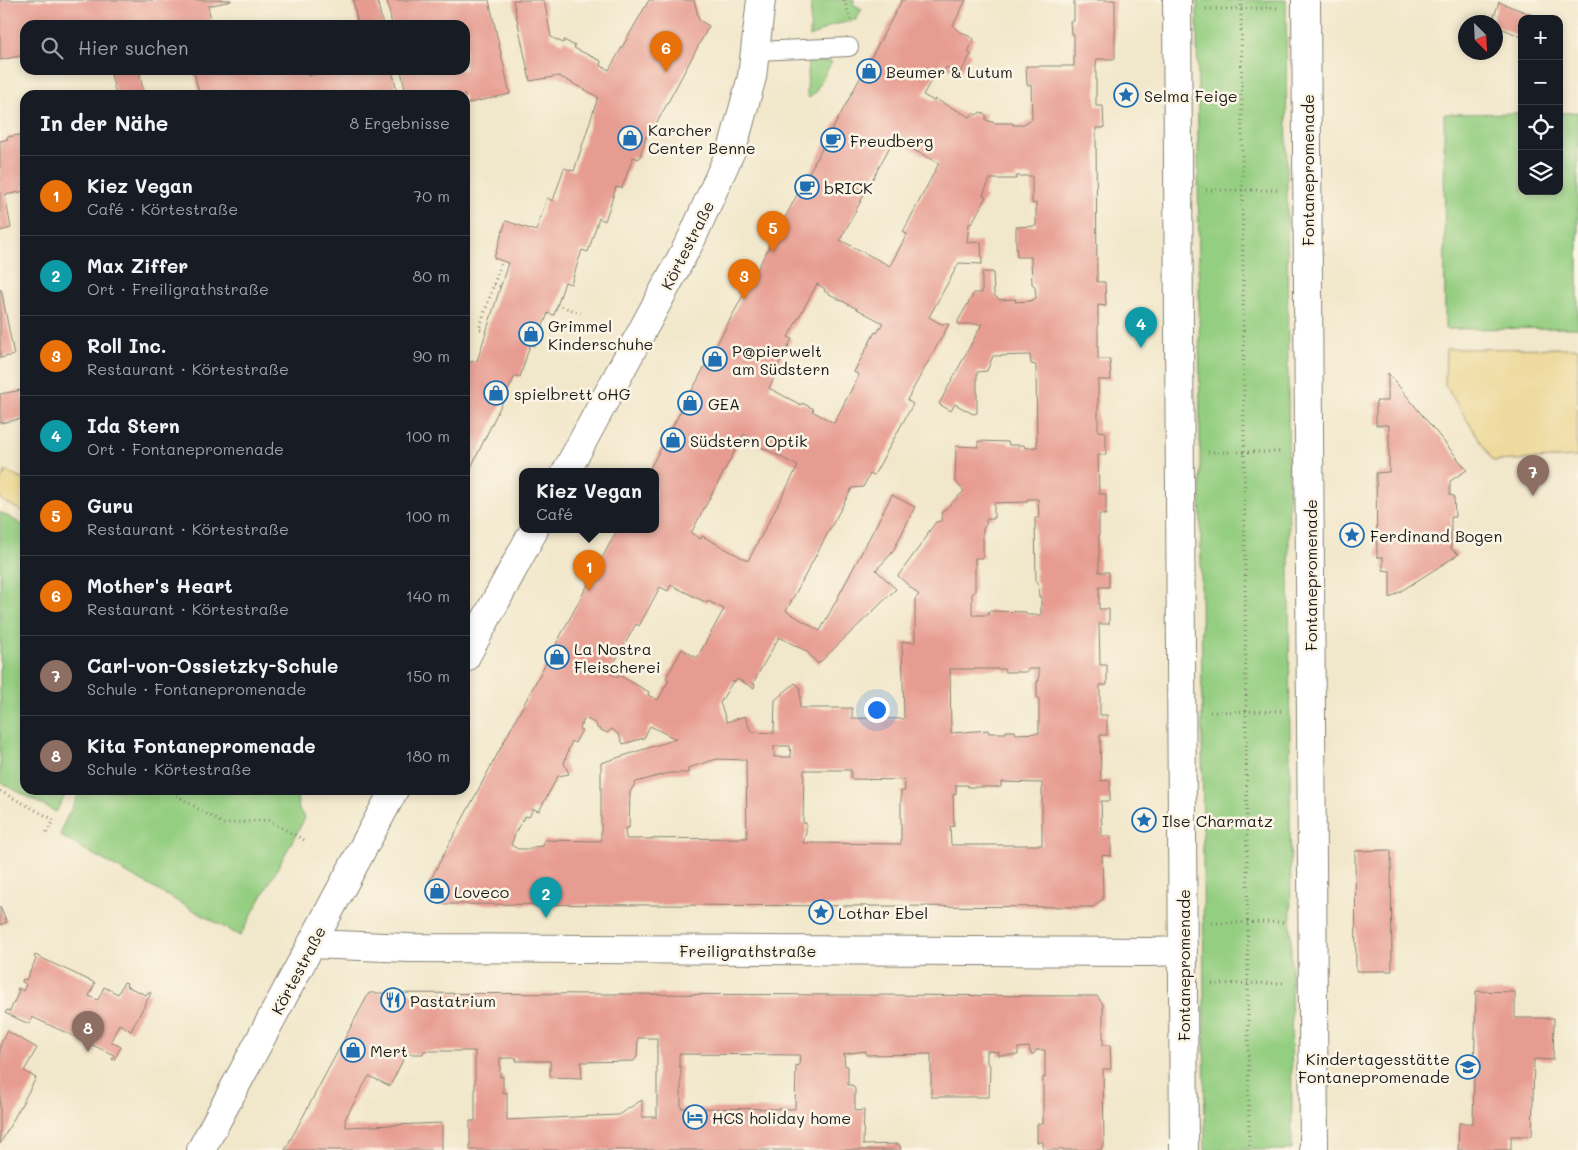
<!DOCTYPE html>
<html lang="de">
<meta charset="utf-8">
<style>
:root{--surface:#171b24;--page:#242831;--text:#f1f3f6;--muted:#9ea1a6;--line:#363941;--accent:#ea580c}
body{margin:0;font-family:Mali,sans-serif;background:var(--page);color:var(--text)}
.controls{position:absolute;right:15px;top:15px;display:grid;overflow:hidden;border-radius:10px;box-shadow:0 2px 8px #0003}
.controls button{width:45px;height:45px;display:grid;place-items:center;padding:0;border:0;border-bottom:1px solid var(--line);background:var(--surface);color:var(--text);font:25px sans-serif}
.compass{position:absolute;left:1458px;top:15px;width:45px;height:45px;border-radius:50%;background:var(--surface);box-shadow:0 2px 8px #0003;rotate:156deg}
.you{position:absolute;left:876px;top:709px;width:18px;height:18px;margin:-12px;border:4px solid #fff;border-radius:50%;background:#1a73e8;box-shadow:0 0 0 8px #1a73e833}
.badge{display:grid;place-items:center;width:32px;height:32px;border-radius:50%;background:var(--accent);color:#fff;font-size:16px;font-weight:700}
.pin{position:absolute;translate:-50% -41px;filter:drop-shadow(0 1px 2px #0008)}
.pin::after{content:'';position:absolute;top:26px;width:18px;height:15px;background:inherit;clip-path:polygon(0 0,100% 0,50% 100%)}
.popup{position:absolute;left:519px;top:468px;width:140px;height:65px;box-sizing:border-box;display:grid;place-content:center;border-radius:10px;background:var(--surface);filter:drop-shadow(0 1px 4px #0005);font-size:16px;white-space:nowrap;color:var(--muted)}
.popup b{font-size:19px;color:var(--text)}
.popup::after{content:'';position:absolute;left:50%;top:100%;margin-left:-10px;border:10px solid transparent;border-top-color:var(--surface)}
.list{margin:0;padding:0;list-style:none}
h2{display:flex;justify-content:space-between;align-items:center;height:65px;margin:0;padding:0 20px;font-size:21px}
h2 small{font-size:16px;font-weight:400;color:var(--muted)}
.list li{display:grid;grid-template-columns:32px 1fr auto;gap:15px;align-items:center;box-sizing:border-box;height:80px;padding:0 20px;border-top:1px solid var(--line)}
.list b{display:block;font-size:19px;white-space:nowrap}
.list p{margin:0;font-size:16px;white-space:nowrap;color:var(--muted)}
.list em{font-size:16px;font-style:normal;color:var(--muted)}
.icon{flex:none;width:28px;height:28px;fill:none;stroke:currentColor;stroke-width:2;stroke-linecap:round;stroke-linejoin:round}
.map{position:relative;flex:none;width:1578px;height:1150px;overflow:hidden}
.search{position:absolute;background:var(--surface);box-shadow:0 2px 8px #0003;left:20px;top:20px;width:450px;height:55px;display:flex;align-items:center;gap:12px;box-sizing:border-box;padding:0 18px;border-radius:15px;color:var(--muted);font-size:19px}
.panel{position:absolute;background:var(--surface);box-shadow:0 2px 8px #0003;left:20px;top:90px;width:450px;height:705px;border-radius:15px}
.map>svg:first-child{display:block}
.green{fill:#94ce81;stroke:#58754e}
.sand{fill:#eeda9e;stroke:#857b5d}
.building{fill:#e79c91;fill-rule:evenodd}
.lines{fill:none;stroke-linecap:round;stroke-linejoin:round}
.service-casing{stroke:#868274;stroke-width:20}
.minor-casing{stroke:#868274;stroke-width:30}
.path{stroke:#868274;stroke-width:3;stroke-dasharray:1 4;stroke-linecap:butt}
.service{stroke:#fff;stroke-width:18}
.minor{stroke:#fff;stroke-width:28}
.labels{text-anchor:middle;dominant-baseline:central;stroke-width:5;stroke-linejoin:round;paint-order:stroke}
.poi-label{font-size:16px;fill:#1c1c1c;stroke:#fcf5e5;text-anchor:start}
.street-label{font-size:16px;fill:#1c1c1c;stroke:#fcf5e5}
</style>
<div class="map">
<svg width="1578" height="1150" viewBox="0 0 1578 1150">
<rect width="100%" height="100%" fill="#fcf5e5"/>
<filter id="ink" filterUnits="userSpaceOnUse"><feTurbulence type="fractalNoise" baseFrequency=".02" numOctaves="2"/><feDisplacementMap in="SourceGraphic" scale="10" xChannelSelector="R" yChannelSelector="G"/><feConvolveMatrix kernelMatrix="1 2 1 2 8 2 1 2 1" color-interpolation-filters="sRGB"/></filter>
<filter id="wash" filterUnits="userSpaceOnUse"><feTurbulence type="fractalNoise" baseFrequency=".0096" numOctaves="4" result="noise"/><feDisplacementMap in="SourceGraphic" scale="20" xChannelSelector="R" yChannelSelector="G"/><feGaussianBlur stdDeviation="1.12" result="paint"/><feColorMatrix in="noise" values="0 0 0 0 0 0 0 0 0 0 0 0 0 0 0 0 0 1.4 0 .05"/><feComposite in="paint" operator="in"/></filter>
<g filter="url(#wash)">
<rect width="100%" height="100%" fill="#f1e7cb"/>
<path class="green" d="M811,0h43l-1,4 9,5 -6,11 -23,5 -23,12z
M1197,0h89l6,1150h-87z
M808,61l24,1 -18,32 -5,4 -2,-3z
M1578,112v216l-133,1 -1,-215 78,-1v78h37v-78z
M0,512l25,14v264h43l-12,22 -56,-30z
M81,790h215l3,20 6,8 -65,118 -180,-100 4,-13z"/>
<path class="sand" d="M1578,348l-1,109 -84,4 -48,-76 1,-36z
M6,471l19,10v32l-25,-14v-18z"/>
<g id="blocks">
<path class="building" d="M0,0h231v1l-23,5 4,19h-187v30l-25,5z
M353,0h24l6,25h-25z
M387,0h102l21,94 -45,10v-9h-59l-5,-25h64v-45h-73z
M513,0h31l7,37 12,6 1,-3 11,6 -1,2 27,13 -1,4 9,5 40,-70h45l5,20 10,6 -56,104 -4,-2 -10,31 -6,-2 -11,31 -6,-1 -11,34 -6,-3 -11,34 -6,-2 -11,34 -6,-2 -11,33 -6,-2 -13,33 -5,-1 -10,32 -5,-1 -50,104v-117l12,-2 31,-98 -14,-5 12,-37 30,10 11,-33 6,3 11,-33 10,3 24,-74 -39,-21 -29,5z
M902,0h64l-13,25 4,5 17,9 -6,13 3,2 -11,20 -14,-7 -3,6 -6,-3 -14,25 11,6 1,-2 35,18 3,-4 3,2 5,-3 5,3v5l9,3h18v2h9l10,-6 -1,-34h-4l-1,-19h48v-32h-3l-1,-13h4v-21h41v59h-18l-1,7v40h7l1,22h-8l1,154h8l1,24 -8,-1v54h12l1,21h-13v51l8,1v23h-8l1,39h7v21l-7,-1v58h10v15h-10v22h10v15h-10l1,41h7v20h-7v30h7v20h-7l1,46 9,-1v21h-9l1,35h9v20l-9,-1 1,44 -10,8 -653,-3 -12,-20 189,-354h38v-58h-7zM895,137l10,5 -1,3 35,18 -36,69 4,2 -17,32 -50,-26zM1016,176h16v28l4,-1v23l-20,1v15l1,15h14l1,27 3,2 1,12 -6,3 -15,1 1,-3 -16,1 -6,-5 -1,-23h-11v21h-8l-16,28v3h24l-43,80 12,7 4,-7 18,10 4,-1v-41l10,-1 6,-15 37,-1 1,9 5,1 1,82 -12,1 -1,-3h-15l-1,-3 -30,-1v6l-22,-1 -1,35 9,10 -22,21 -1,9 -5,1 -9,12 1,1 -30,41 21,19 -4,4v43h-13l2,77 -52,-1v-10h-52v-21l-5,-4 -20,17 -1,33 -23,-1 -6,-16 -18,6 -7,-19 13,-22 2,1 2,-3 17,9 1,-3 -2,-2 26,-46 27,14 12,13 78,-75 -20,-19 16,-17 23,-46 -23,-12 -72,136 -34,-20 66,-123 11,-1 7,-13 4,1 39,-71 -6,-4 42,-76h-8l-12,-7 30,-54 23,1 -1,-22 -14,1 2,-19 3,-1 14,-26 -3,-2 7,-16h26zM817,284l8,5 -1,2 59,32 -6,10 -2,-1 -21,40 5,3 -25,48 -22,-12 2,-2 -12,-6 -1,2 -32,-17 6,-12 -2,-1 19,-36 -4,-2zM744,434l11,6 -1,3 44,23 -50,95 -46,-25 -1,3 -10,-6zM1027,499h11l1,19h-4l1,65h2l1,14h2v18h-14l-1,-3 -37,-1 -1,4h-16v-21l3,-2v-34h8v-29l3,-4v-6h8v-16l33,-1zM671,585l36,18 1,-2 16,8 -27,49 -15,-9 -16,29 3,2 -11,20 -10,-5 1,-3 -30,-17 -1,3 -9,-6 27,-48 3,2 21,-39 8,4zM950,669h54l1,3h22l1,-3h11v12h-2v17h2v35l-23,1 -1,-3h-9v2h-17l-1,-3 -37,3zM585,718l11,6 1,4 10,5 5,-4 7,6 4,9 21,-6 6,-12 26,13 -75,24v78l-57,-1 -1,6 -10,1 -1,2h-14l-7,-4 6,-16 8,-13 4,1 4,-8 6,2 19,-35 11,-2 -5,-11 4,-12 4,-10 3,2 7,-13 -3,-1zM774,746h16l1,11h-17zM717,759l29,1 1,78 -121,1 -1,-11h4l1,-36 6,-10 33,-9h19v-5zM804,770h47v9l53,1 1,11h-4v53l-98,-1 3,-10v-10h-3zM1001,782l41,1v62h-91l-1,-18 4,-1 -1,-32h3v-9h11l1,2h33z
M1499,2l36,14 -1,3h-12v18l-26,-11v-4h-4z
M110,70h29l5,25h-28z
M188,70h119l1,6 26,-6h58l6,25h-199l-4,-20z
M25,134v57l-20,4 6,33 -11,3v-90l8,-2 -1,-2z
M1,289l13,66 -14,3v-68z
M1388,373l79,97 -17,11v14l4,1 1,21h-4v32l8,5 -69,44v-27l-7,-1v-13h-6l-1,-84 13,-1v-47h-13v-24h12z
M22,390l3,17v11l-25,5v-29z
M1391,850l1,121h-36l-1,-120z
M0,907l7,15 -7,3z
M35,955l60,28 -6,13 9,4 6,-13 14,7 6,-12 3,1 -1,3 20,9 2,-3 3,1 -20,38 -12,-7 -8,17 10,6 -7,13 -2,-1 2,-4 -82,-38 -3,7 -24,-11 2,-3 3,1 9,-20 -2,-1 1,-2 5,3 3,-7 -4,-2 1,-3 3,1 10,-21 -2,-2z
M1476,991l39,1v26h39l-1,42 -19,-1 -2,77h-21v14h-53l1,-27h14z
M369,993l728,3 6,8v41h7l1,24h-8l1,77h-2v4h-59v-8h-6v-18h6v-47l2,1v-28h-9l-2,4h-3l-2,-7 -11,1v7h-20l1,-3 -12,-1v12l3,2 -1,32h-58v-43l-65,1v-4l-22,3 1,12h3v19h4l3,4v22l9,-1 -1,35 36,-1 2,6h-431v-29h5v-70h-51l-1,3h-17l-16,32 -21,-10 -24,43 1,8 96,-4v27h-157zM638,1038h19v79h-15v-17l-24,15 -111,5v-28l-4,1v-17l-3,1v-19h17l-1,3h34v16l32,1 -1,-16 53,-1 3,-4zM679,1054l121,1 -1,11 -3,-1 -1,44 -114,-1v-42l-2,1z
M7,1031l30,17 -13,23 12,7 -36,66v-99z"/>
</g>
</g>
<g filter="url(#ink)">
<use href="#blocks" fill-opacity="0" stroke="#868274" stroke-width="1"/>
<g class="lines">
<g class="service-casing">
<path id="service" d="M756,51l93,-4"/>
</g>
<g class="minor-casing">
<path id="minor" d="M1177,0l7,1150
M1306,0l8,1150
M566,472l126,-234 41,-92 19,-69 9,-77
M465,658l69,-128
M312,944l97,4 740,4 34,-1
M201,1150l193,-360"/>
</g>
<path class="path" d="M844,0l8,23
M1241,0l8,1150
M1206,9l72,-1
M1206,190h72
M494,284l8,-23
M557,305l24,8
M486,331l-7,-2 15,-45 7,3
M1208,452h72
M1210,712l71,-1
M168,790l55,34 45,-4 36,20
M0,791l54,29 -9,15
M1212,923l71,-1
M1212,984l71,-1"/>
<use href="#service" class="service"/>
<use href="#minor" class="minor"/>
</g>
</g>
<defs>
<g id="shop-ring" transform="scale(1.25)"><circle r="9.5" fill="#fcf5e5" stroke="#1f6fb2" stroke-width="1.5"/><path d="M-5-2.5h2.3a2.7 3.5 0 0 1 5.4 0H5L5.5 6h-11ZM-1.5-2.5h3a1.5 2.3 0 0 0-3 0Z" fill="#1f6fb2"/></g>
<g id="sight-ring" transform="scale(1.25)"><circle r="9.5" fill="#fcf5e5" stroke="#1f6fb2" stroke-width="1.5"/><path d="M0-6L1.8-2.2L6-1.7L2.9 1.2L3.7 5.4L0 3.3L-3.7 5.4L-2.9 1.2L-6-1.7L-1.8-2.2Z" fill="#1f6fb2"/></g>
<g id="cafe-ring" transform="scale(1.25)"><circle r="9.5" fill="#fcf5e5" stroke="#1f6fb2" stroke-width="1.5"/><path d="M-5.5-4.5H6V0H3Q3 3.5 0 3.5H-2.5Q-5.5 3.5-5.5 0ZM3-3.2v2h1.7v-2ZM-6 4.5H4V6H-6Z" fill="#1f6fb2"/></g>
<g id="restaurant-ring" transform="scale(1.25)"><circle r="9.5" fill="#fcf5e5" stroke="#1f6fb2" stroke-width="1.5"/><path d="M-5-6h1v4h1v-4h1v4h1v-4h1v5L-1.5 .5V6h-2V.5L-5-1ZM5-6V6H3V1.5H1.5Q1.5-4 5-6Z" fill="#1f6fb2"/></g>
<g id="school-ring" transform="scale(1.25)"><circle r="9.5" fill="#fcf5e5" stroke="#1f6fb2" stroke-width="1.5"/><path d="M0-5L7-2L0 1L-7-2ZM-4 1L0 2.5L4 1V4Q0 6-4 4Z" fill="#1f6fb2"/></g>
<g id="hotel-ring" transform="scale(1.25)"><circle r="9.5" fill="#fcf5e5" stroke="#1f6fb2" stroke-width="1.5"/><path d="M-6-4.5h1.5V1H6V5H4.5V3h-9V5H-6ZM-4 0a1.8 1.8 0 1 1 3.6 0ZM.5 0V-2.5h3Q6-2.5 6 0Z" fill="#1f6fb2"/></g>
</defs>
<g fill-rule="evenodd">
<use href="#shop-ring" x="869" y="71"/>
<use href="#sight-ring" x="1126" y="95"/>
<use href="#shop-ring" x="630" y="138"/>
<use href="#cafe-ring" x="833" y="140"/>
<use href="#cafe-ring" x="807" y="187"/>
<use href="#shop-ring" x="531" y="334"/>
<use href="#shop-ring" x="715" y="359"/>
<use href="#shop-ring" x="496" y="393"/>
<use href="#shop-ring" x="690" y="403"/>
<use href="#shop-ring" x="673" y="440"/>
<use href="#sight-ring" x="1352" y="535"/>
<use href="#shop-ring" x="557" y="657"/>
<use href="#sight-ring" x="1144" y="820"/>
<use href="#shop-ring" x="437" y="891"/>
<use href="#sight-ring" x="821" y="912"/>
<use href="#restaurant-ring" x="393" y="1000"/>
<use href="#shop-ring" x="353" y="1050"/>
<use href="#school-ring" x="1468" y="1067"/>
<use href="#hotel-ring" x="695" y="1117"/>
</g>
<g class="labels">
<g class="poi-label">
<text x="886" y="71">Beumer &amp; Lutum</text>
<text x="1144" y="95">Selma Feige</text>
<text x="648" y="129">Karcher<tspan x="648" dy="18">Center Benne</tspan></text>
<text x="850" y="140">Freudberg</text>
<text x="824" y="187">bRICK</text>
<text x="548" y="325">Grimmel<tspan x="548" dy="18">Kinderschuhe</tspan></text>
<text x="732" y="350">P@pierwelt<tspan x="732" dy="18">am Südstern</tspan></text>
<text x="514" y="393">spielbrett oHG</text>
<text x="708" y="403">GEA</text>
<text x="690" y="440">Südstern Optik</text>
<text x="1370" y="535">Ferdinand Bogen</text>
<text x="574" y="648">La Nostra<tspan x="574" dy="18">Fleischerei</tspan></text>
<text x="1162" y="820">Ilse Charmatz</text>
<text x="454" y="891">Loveco</text>
<text x="838" y="912">Lothar Ebel</text>
<text x="410" y="1000">Pastatrium</text>
<text x="370" y="1050">Mert</text>
<text x="1450" y="1058" text-anchor="end">Kindertagesstätte<tspan x="1450" dy="18">Fontanepromenade</tspan></text>
<text x="712" y="1117">HCS holiday home</text>
</g>
<g class="street-label">
<text transform="translate(1307 170) rotate(-90)">Fontanepromenade</text>
<text transform="translate(687 245) rotate(-63)">Körtestraße</text>
<text transform="translate(1310 575) rotate(-90)">Fontanepromenade</text>
<text x="748" y="950">Freiligrathstraße</text>
<text transform="translate(1183 965) rotate(-90)">Fontanepromenade</text>
<text transform="translate(298 970) rotate(-62)">Körtestraße</text>
</g>
</g>
</svg>
<div class="controls">
<button>+</button>
<button>−</button>
<button><svg class="icon" aria-label="locate" viewBox="0 0 24 24"><circle cx="12" cy="12" r="6"/><path d="M12 2v4M12 18v4M2 12h4M18 12h4"/></svg></button>
<button><svg class="icon" aria-label="layers" viewBox="0 0 24 24"><path d="M12 4l9 5-9 5-9-5zM3 14l9 5 9-5"/></svg></button>
</div>
<svg class="compass" viewBox="-18 -18 36 36"><path d="M0-13l5 13h-10z" fill="#e53935"/><path d="M0 13l5-13h-10z" fill="#9ea1a6"/></svg>
<div class="you"></div>
<div class="pin badge" style="left:589px;top:591px;background:#e8710a">1</div>
<div class="popup"><b>Kiez Vegan</b>Café</div>
<div class="pin badge" style="left:546px;top:918px;background:#0f9aa8">2</div>
<div class="pin badge" style="left:744px;top:300px;background:#e8710a">3</div>
<div class="pin badge" style="left:1141px;top:348px;background:#0f9aa8">4</div>
<div class="pin badge" style="left:773px;top:252px;background:#e8710a">5</div>
<div class="pin badge" style="left:666px;top:72px;background:#e8710a">6</div>
<div class="pin badge" style="left:1533px;top:496px;background:#8d6e63">7</div>
<div class="pin badge" style="left:88px;top:1052px;background:#8d6e63">8</div>
<div class="search"><svg class="icon" aria-label="search" viewBox="0 0 24 24"><circle cx="10" cy="10" r="6"/><path d="M15 15l6 6"/></svg>Hier suchen</div>
<section class="panel">
<h2>In der Nähe<small>8 Ergebnisse</small></h2>
<ul class="list">
<li><span class="badge" style="background:#e8710a">1</span><div><b>Kiez Vegan</b><p>Café · Körtestraße</p></div><em>70 m</em></li>
<li><span class="badge" style="background:#0f9aa8">2</span><div><b>Max Ziffer</b><p>Ort · Freiligrathstraße</p></div><em>80 m</em></li>
<li><span class="badge" style="background:#e8710a">3</span><div><b>Roll Inc.</b><p>Restaurant · Körtestraße</p></div><em>90 m</em></li>
<li><span class="badge" style="background:#0f9aa8">4</span><div><b>Ida Stern</b><p>Ort · Fontanepromenade</p></div><em>100 m</em></li>
<li><span class="badge" style="background:#e8710a">5</span><div><b>Guru</b><p>Restaurant · Körtestraße</p></div><em>100 m</em></li>
<li><span class="badge" style="background:#e8710a">6</span><div><b>Mother's Heart</b><p>Restaurant · Körtestraße</p></div><em>140 m</em></li>
<li><span class="badge" style="background:#8d6e63">7</span><div><b>Carl-von-Ossietzky-Schule</b><p>Schule · Fontanepromenade</p></div><em>150 m</em></li>
<li><span class="badge" style="background:#8d6e63">8</span><div><b>Kita Fontanepromenade</b><p>Schule · Körtestraße</p></div><em>180 m</em></li>
</ul>
</section>
</div>
